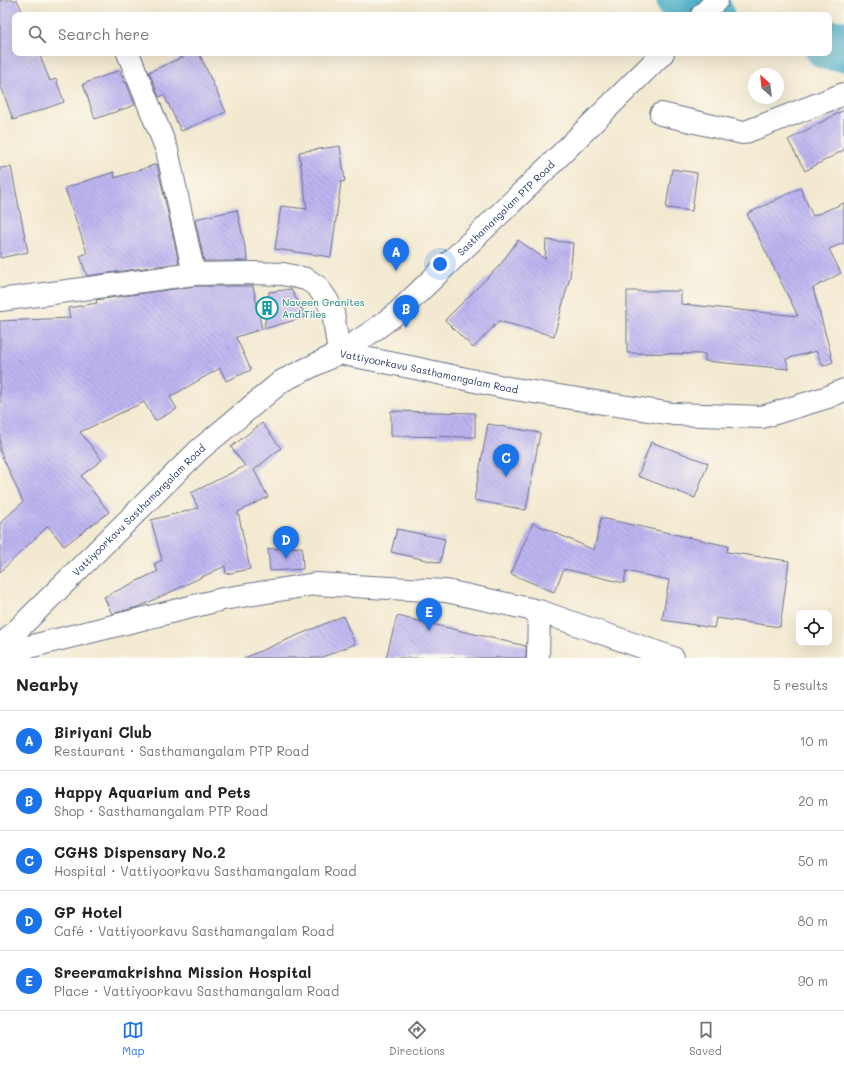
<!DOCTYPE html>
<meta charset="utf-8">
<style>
:root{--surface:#fff;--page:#f6f6f6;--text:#222;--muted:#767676;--line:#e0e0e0;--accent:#1a73e8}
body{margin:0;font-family:Mali,sans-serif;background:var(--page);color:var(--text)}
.controls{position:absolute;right:12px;bottom:12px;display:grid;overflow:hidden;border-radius:8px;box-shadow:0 4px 16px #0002}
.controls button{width:36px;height:36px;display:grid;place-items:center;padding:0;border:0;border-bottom:1px solid var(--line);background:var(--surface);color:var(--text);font:20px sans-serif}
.compass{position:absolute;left:748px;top:68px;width:36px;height:36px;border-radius:50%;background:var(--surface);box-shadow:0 4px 16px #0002;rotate:333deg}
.you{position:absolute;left:440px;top:264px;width:14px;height:14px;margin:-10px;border:3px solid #fff;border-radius:50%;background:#1a73e8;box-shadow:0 0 0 6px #1a73e833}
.badge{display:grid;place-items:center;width:26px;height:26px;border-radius:50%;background:var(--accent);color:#fff;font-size:13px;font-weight:700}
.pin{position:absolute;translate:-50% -33px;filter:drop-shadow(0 1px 2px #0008)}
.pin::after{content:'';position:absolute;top:21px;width:14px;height:12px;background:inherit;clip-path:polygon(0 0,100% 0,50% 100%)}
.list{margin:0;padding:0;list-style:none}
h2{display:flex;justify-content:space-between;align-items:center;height:52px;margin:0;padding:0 16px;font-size:17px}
h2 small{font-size:13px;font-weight:400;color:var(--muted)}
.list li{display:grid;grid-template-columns:26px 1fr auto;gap:12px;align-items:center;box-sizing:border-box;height:60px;padding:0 16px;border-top:1px solid var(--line)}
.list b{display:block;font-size:15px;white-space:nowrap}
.list p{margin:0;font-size:13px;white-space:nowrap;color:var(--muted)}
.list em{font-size:13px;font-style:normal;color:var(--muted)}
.icon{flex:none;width:22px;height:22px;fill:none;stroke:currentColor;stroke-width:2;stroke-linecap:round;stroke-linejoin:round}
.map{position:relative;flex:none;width:844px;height:658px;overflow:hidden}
.search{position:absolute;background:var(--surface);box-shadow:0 4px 16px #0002;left:12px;right:12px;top:12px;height:44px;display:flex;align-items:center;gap:10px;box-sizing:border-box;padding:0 14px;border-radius:8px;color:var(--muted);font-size:15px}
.sheet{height:352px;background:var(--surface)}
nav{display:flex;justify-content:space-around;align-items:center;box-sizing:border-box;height:56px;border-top:1px solid var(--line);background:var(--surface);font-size:11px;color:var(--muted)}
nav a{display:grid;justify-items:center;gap:2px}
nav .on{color:var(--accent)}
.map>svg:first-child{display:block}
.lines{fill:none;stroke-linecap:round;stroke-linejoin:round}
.river{stroke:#48aec7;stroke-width:51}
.building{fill:url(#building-back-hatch)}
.street-casing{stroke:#677086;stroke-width:24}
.secondary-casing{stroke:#677086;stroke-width:24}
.street{stroke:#fff;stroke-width:22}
.secondary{stroke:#fff;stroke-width:22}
.labels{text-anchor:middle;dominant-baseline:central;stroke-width:3;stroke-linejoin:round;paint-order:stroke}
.street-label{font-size:10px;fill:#1b2f5e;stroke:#fbf7ec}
.culture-label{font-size:10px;fill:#0d838f;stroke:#fbf7ec;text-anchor:start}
</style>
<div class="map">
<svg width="844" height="658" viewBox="0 0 844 658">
<defs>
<pattern id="building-back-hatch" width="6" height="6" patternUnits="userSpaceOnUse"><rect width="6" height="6" fill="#beb5f1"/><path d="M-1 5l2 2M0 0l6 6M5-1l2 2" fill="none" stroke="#9a94c6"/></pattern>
</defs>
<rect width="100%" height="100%" fill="#fbf7ec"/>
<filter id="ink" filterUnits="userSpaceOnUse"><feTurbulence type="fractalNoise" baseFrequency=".025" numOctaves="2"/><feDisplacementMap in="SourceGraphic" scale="8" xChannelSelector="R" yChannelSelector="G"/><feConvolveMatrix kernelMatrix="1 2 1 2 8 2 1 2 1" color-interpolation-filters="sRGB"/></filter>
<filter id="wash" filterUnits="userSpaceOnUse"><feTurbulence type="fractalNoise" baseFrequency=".012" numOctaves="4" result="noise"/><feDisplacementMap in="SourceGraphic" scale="16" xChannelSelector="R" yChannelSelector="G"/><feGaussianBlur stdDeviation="0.9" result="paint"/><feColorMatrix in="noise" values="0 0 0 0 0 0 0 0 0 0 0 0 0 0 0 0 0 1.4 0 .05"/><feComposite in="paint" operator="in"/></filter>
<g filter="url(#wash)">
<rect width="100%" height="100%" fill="#f3e9d0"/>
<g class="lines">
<path class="river" d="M682,0l27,15
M829,45l15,1"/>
</g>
<g id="blocks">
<path class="building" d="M0,0h17l7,15h-9v38h24l11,28 6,-2 8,23 -51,18 -13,-37z
M192,53h7l27,59 -45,19 -17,-36 -5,2 -10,-25z
M120,70l5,13 1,-1 9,23 -40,14 -12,-35z
M844,110v40l-39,21 -17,-31z
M340,146l5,35 -4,1 -10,75 -56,-8 6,-43 26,3 -8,-57z
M157,164l22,99 -92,13 -7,-20 7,-3 -22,-65 49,-16 1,6z
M11,167l17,85 -28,6v-90z
M672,169l25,4 -5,38 -26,-3z
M800,188l13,28 31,-13v40l-15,6 12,24 -28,15 20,74 -10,4 -7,-15 -30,8 3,10 -84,-8v-7l-78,-1v-62h54v13l117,12 -51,-102z
M237,210l11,51h-44l-9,-42z
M518,240l27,19 1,-19 27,3 -3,34 -16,59 -55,-15 -26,27 -28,-28 55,-55z
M195,286h58l9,43 -26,8 15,33 -25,11 -6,-13 -50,29 7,12 -22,12 -11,-19 -64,30 22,28 -21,16 28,36 -45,34 -16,-20 -48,46v-49l23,-21 -23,-51v-130l70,-3 -2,-10 29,-5 -1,-3z
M291,289l15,28 -42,12 5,-37z
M391,411l84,2v24l-84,-1z
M262,423l19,25 -27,22 14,27 -30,15 12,57 -24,5 -1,-8 -84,40 -29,8 -8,-17 54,-26 -4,-7 8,-4 -11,-40 47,-12 -7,-15 54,-27 -14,-19z
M488,424l52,9 -14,77 -52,-10z
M651,442l57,21 -13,35 -57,-22z
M601,518l127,28 -1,6 62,9 -9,66 -64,-9 -2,10 -52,-8 7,-40 -43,-9 -2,12 -60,-14 -10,23 -43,-18 22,-51 61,27z
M397,529l48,10 -5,24 -49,-11z
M302,547l1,22 -33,2 -2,-22z
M343,616l12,28 -35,14h-76z
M397,616l129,30v12h-140z"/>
</g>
</g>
<g filter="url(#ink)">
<use href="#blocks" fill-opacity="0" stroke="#677086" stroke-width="1"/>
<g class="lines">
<g class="street-casing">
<path id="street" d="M128,53l39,97 27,124 58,-1 31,1 23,5 11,7 10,14 6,12 6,41
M661,114l82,19 101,-39
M0,300l194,-26
M0,654l223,-55 92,-15 131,7 93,20 134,47
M538,658l1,-47"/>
</g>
<g class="secondary-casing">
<g id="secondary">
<path d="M702,15l15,-15"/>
<path id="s1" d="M339,353l71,14 98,21 165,26 89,3 66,-20 16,-7"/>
<path id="s2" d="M0,647l199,-197 83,-69 57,-28 34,-22 24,-18 143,-138 123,-122"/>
</g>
</g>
<use href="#street" class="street"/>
<use href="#secondary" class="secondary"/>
</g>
</g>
<defs>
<g id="building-ring" transform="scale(1.15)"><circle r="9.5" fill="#fbf7ec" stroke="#0f9aa8" stroke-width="1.5"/><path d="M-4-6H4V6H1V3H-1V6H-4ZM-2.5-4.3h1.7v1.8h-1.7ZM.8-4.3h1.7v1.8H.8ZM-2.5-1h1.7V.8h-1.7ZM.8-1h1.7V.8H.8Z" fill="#0f9aa8"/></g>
</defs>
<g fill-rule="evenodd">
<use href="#building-ring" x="267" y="308"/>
</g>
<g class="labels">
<g class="street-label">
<text stroke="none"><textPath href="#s2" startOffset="673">Sasthamangalam PTP Road</textPath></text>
<text stroke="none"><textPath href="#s1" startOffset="92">Vattiyoorkavu Sasthamangalam Road</textPath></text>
<text stroke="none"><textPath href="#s2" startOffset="195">Vattiyoorkavu Sasthamangalam Road</textPath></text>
</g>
<g class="culture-label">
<text x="282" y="302">Naveen Granites<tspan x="282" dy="12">And Tiles</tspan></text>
</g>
</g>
</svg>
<div class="controls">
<button><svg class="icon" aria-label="locate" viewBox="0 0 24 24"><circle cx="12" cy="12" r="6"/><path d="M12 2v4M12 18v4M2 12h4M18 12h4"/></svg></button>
</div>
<svg class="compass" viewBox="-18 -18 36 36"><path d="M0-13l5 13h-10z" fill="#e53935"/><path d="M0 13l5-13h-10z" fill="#767676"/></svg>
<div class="you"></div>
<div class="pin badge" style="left:396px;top:271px">A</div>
<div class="pin badge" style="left:406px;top:328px">B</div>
<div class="pin badge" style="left:506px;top:477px">C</div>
<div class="pin badge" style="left:286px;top:559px">D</div>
<div class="pin badge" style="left:429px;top:631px">E</div>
<div class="search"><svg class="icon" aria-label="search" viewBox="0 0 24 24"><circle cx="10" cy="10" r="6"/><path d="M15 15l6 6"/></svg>Search here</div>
</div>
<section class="sheet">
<h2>Nearby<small>5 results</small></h2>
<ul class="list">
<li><span class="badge">A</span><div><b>Biriyani Club</b><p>Restaurant · Sasthamangalam PTP Road</p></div><em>10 m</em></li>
<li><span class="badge">B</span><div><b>Happy Aquarium and Pets</b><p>Shop · Sasthamangalam PTP Road</p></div><em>20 m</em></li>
<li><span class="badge">C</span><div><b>CGHS Dispensary No.2</b><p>Hospital · Vattiyoorkavu Sasthamangalam Road</p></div><em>50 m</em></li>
<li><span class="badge">D</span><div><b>GP Hotel</b><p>Café · Vattiyoorkavu Sasthamangalam Road</p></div><em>80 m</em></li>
<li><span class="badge">E</span><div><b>Sreeramakrishna Mission Hospital</b><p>Place · Vattiyoorkavu Sasthamangalam Road</p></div><em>90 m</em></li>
</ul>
</section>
<nav>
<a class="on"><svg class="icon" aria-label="map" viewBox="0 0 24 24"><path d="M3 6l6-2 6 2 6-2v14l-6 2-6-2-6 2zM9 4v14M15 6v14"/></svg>Map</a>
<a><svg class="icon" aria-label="directions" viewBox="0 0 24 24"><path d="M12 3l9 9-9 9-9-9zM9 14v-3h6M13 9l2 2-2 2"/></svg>Directions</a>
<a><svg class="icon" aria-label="saved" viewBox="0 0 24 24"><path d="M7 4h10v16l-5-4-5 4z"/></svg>Saved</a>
</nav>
